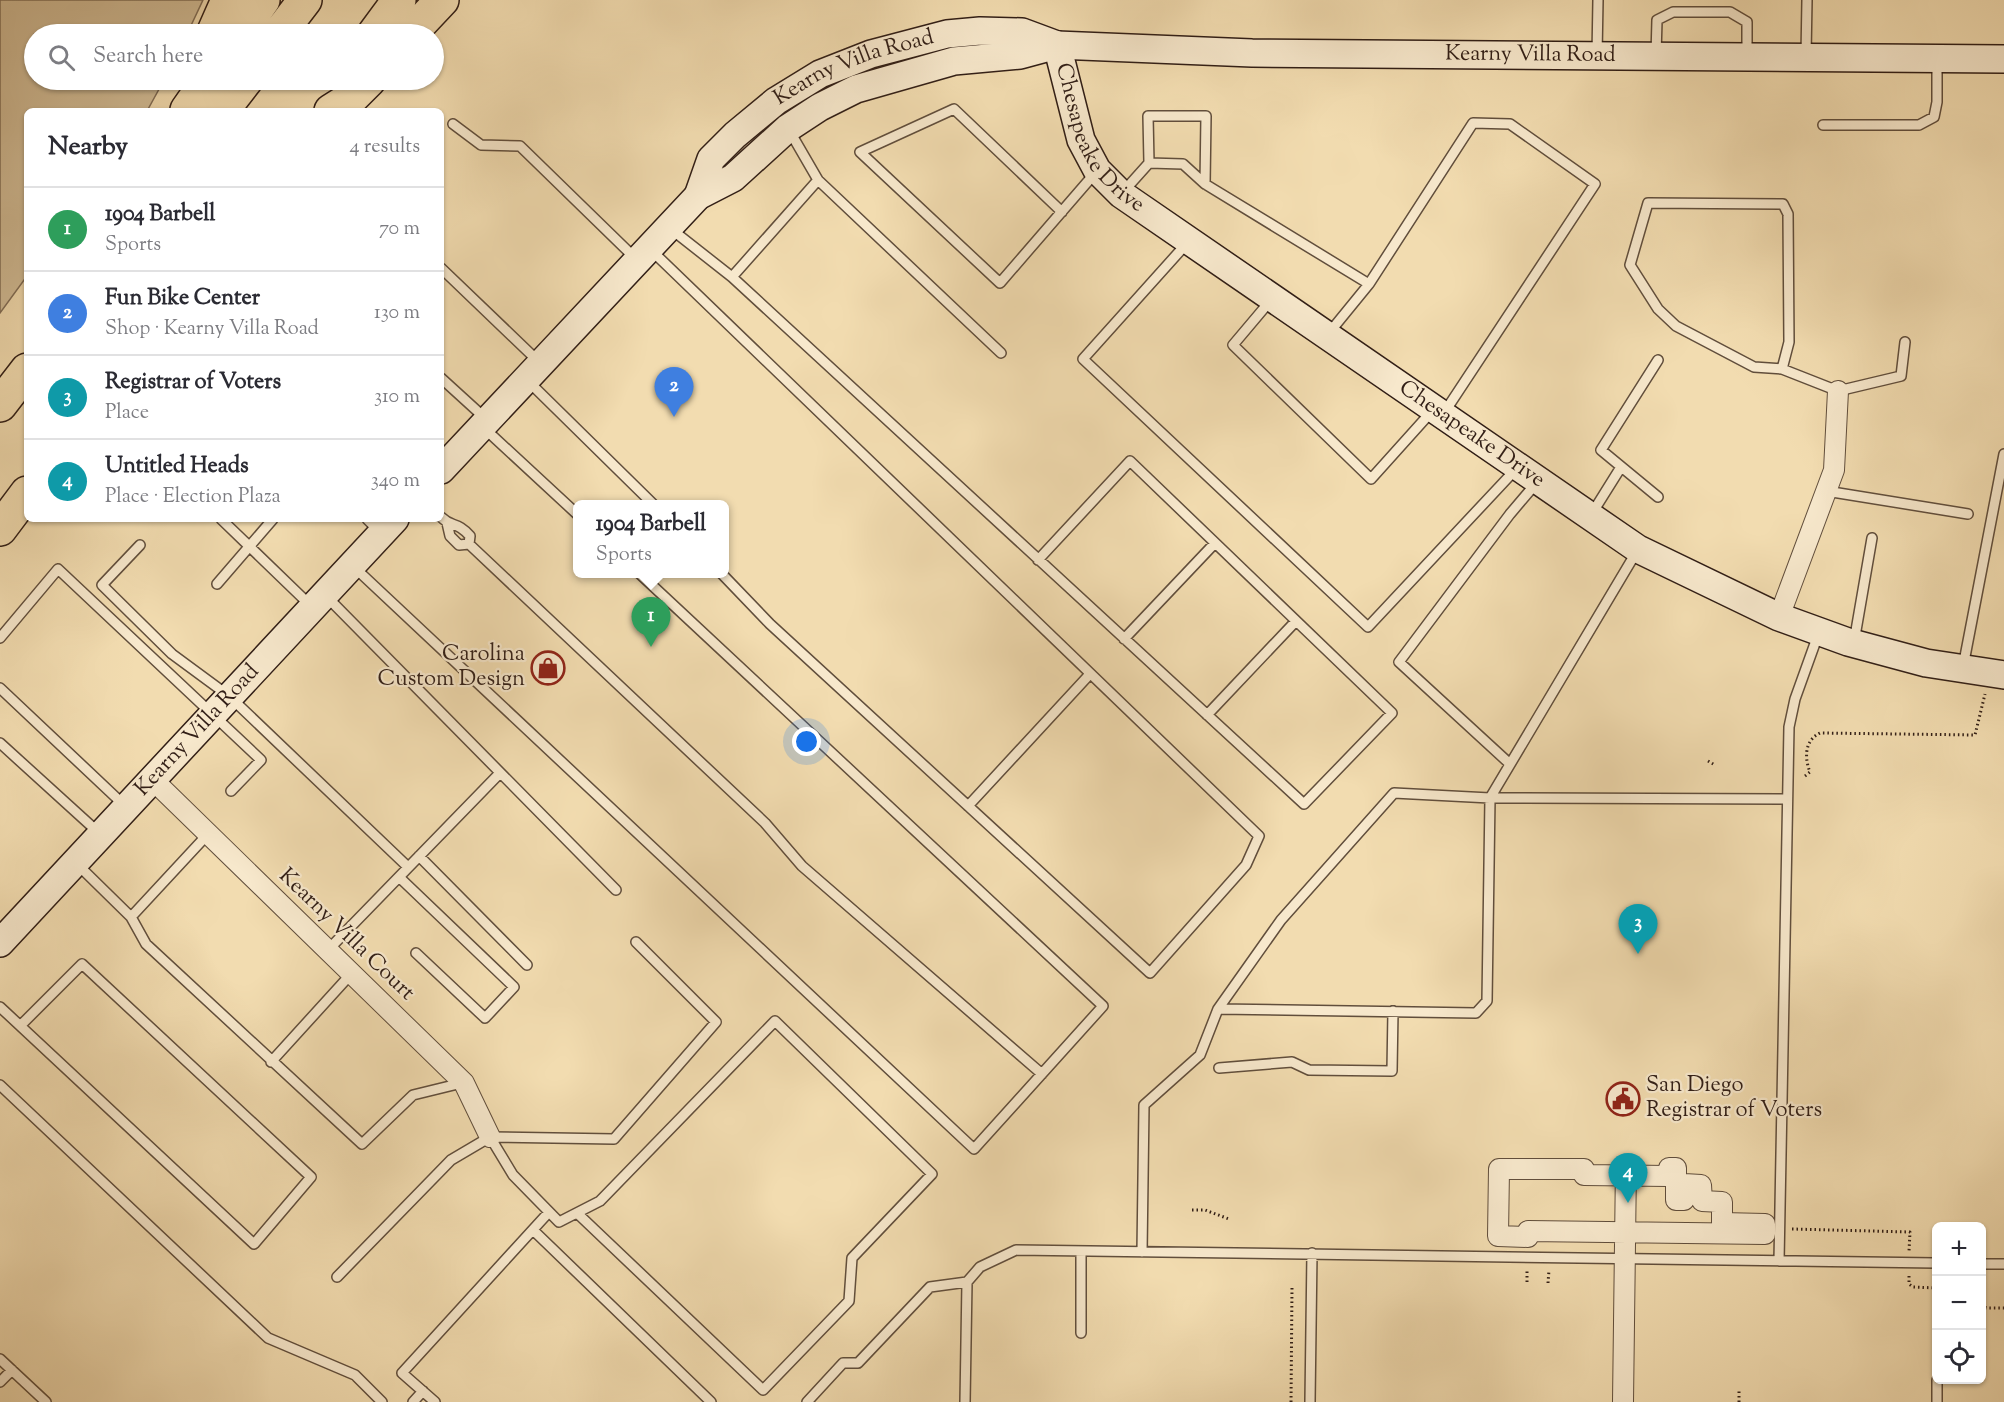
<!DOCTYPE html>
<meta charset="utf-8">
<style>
:root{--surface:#fff;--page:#f2f2f3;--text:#2b2b33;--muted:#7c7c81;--line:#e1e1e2;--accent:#1a73e8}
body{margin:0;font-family:"Sorts Mill Goudy",serif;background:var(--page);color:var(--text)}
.controls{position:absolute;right:18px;bottom:18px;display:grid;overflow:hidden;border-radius:9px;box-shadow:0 2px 4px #0004}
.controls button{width:54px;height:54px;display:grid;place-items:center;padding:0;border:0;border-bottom:2px solid var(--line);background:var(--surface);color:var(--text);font:30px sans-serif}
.you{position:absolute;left:807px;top:742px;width:21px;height:21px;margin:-15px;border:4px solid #fff;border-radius:50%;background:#1a73e8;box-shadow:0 0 0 9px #1a73e833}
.badge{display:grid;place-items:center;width:39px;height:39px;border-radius:50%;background:var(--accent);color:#fff;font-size:20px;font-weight:700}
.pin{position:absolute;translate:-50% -50px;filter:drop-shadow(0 2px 3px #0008)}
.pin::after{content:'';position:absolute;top:32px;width:21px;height:18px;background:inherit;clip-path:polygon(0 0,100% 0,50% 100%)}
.popup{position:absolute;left:573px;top:500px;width:156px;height:78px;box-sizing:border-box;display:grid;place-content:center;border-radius:9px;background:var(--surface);filter:drop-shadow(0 2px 4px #0005);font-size:20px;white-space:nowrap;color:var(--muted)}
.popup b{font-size:22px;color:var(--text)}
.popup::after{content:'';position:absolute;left:50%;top:100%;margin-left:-12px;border:12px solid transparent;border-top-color:var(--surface)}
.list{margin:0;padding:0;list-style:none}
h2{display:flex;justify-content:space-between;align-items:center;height:78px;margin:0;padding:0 24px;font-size:26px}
h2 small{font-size:20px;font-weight:400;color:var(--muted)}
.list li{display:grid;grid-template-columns:39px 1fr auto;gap:18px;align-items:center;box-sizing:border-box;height:84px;padding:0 24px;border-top:2px solid var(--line)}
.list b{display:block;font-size:22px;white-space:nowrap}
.list p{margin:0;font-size:20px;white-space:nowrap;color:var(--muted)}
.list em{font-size:20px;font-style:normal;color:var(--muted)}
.icon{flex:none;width:33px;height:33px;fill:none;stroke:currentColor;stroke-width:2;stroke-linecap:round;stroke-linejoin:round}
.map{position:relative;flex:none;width:2004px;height:1402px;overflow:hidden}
.search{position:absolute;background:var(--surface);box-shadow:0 2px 4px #0004;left:24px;top:24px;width:420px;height:66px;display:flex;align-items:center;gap:15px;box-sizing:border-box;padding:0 21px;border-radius:33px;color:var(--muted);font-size:22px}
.panel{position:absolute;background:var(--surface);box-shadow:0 2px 4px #0004;left:24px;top:108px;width:420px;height:414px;border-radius:9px}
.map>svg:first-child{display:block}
.green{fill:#d1bc96;stroke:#816d56;stroke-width:1.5}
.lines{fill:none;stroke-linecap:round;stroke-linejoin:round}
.lane-casing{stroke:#614e3c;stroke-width:12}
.street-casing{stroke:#614e3c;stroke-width:22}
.secondary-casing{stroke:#311e16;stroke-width:30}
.highway-casing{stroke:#311e16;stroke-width:36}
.path{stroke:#311e16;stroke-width:3;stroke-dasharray:1.5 3;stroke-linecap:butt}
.lane{stroke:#f7e8cc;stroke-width:9}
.street{stroke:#f7e8cc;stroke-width:20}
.secondary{stroke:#f7e8cc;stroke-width:27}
.highway{stroke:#f2dcb0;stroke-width:33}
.labels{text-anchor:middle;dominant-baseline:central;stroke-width:4.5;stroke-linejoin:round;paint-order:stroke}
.street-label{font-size:22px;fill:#311e16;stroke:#f7e8cc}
.poi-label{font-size:22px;fill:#311e16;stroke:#f7e8cc;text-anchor:end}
</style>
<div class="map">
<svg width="2004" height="1402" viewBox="0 0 2004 1402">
<rect width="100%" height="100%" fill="#f2dcb0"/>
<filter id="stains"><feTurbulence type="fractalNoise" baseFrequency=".00333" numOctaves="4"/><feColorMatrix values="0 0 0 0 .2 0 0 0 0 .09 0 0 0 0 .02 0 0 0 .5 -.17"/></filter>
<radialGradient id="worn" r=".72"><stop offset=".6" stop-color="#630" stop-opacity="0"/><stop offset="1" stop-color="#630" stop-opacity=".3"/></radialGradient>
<path class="green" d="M0,0h203l-16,34h-153v46h130l-17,31h-120v165l-27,37z"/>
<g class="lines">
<g class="lane-casing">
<path id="lane" d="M1597,55l1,-55
M1656,55l1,-35 16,-8h57l17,10v34
M1806,55l1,-55
M453,124l28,21 39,1 116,113
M1823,125h96l15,-8 3,-15v-40
M789,130l29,50 183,173
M1149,163l34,1 22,20
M1123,192l26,-29 -1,-47h58l-1,68 164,100 104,-161 37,1 85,60 -151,229
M1062,212l-108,-103 -94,43 140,131 96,-111
M671,229l61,48 572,527 88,-91 -262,-252 -92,99
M1188,242l-105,117 285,268 149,-159
M651,250l608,586 -13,29 -96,108 -380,-349 -48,-50
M441,268l98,94
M732,277l86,-97
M1271,300l-38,45 138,134 62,-69
M1329,333l40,-49
M1782,369l-28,-2 -78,-41 -18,-17 -28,-44 18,-62 135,1 5,10 1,128 -7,27 56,22 63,-15 4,-34
M441,378l45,41
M529,382l124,122
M484,428l94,87
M1826,491l142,23
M1658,497l-57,-47 57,-90
M1591,515l30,-48
M441,517c11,11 16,4 29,19l-1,8
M221,519l90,87
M367,519l13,13
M447,523l3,13 9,9 10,-1 296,279 37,43 240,208
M140,545l-38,40 70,69 57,42 179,171
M354,567l620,582 129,-143 -463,-432
M217,584l56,-65
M326,596l290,294
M0,638l58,-69 203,191 -30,31
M1124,639l91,-96
M1854,642l18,-104
M1963,667l41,-213
M0,688l125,118
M1207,715l89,-94
M0,743l99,90
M1510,764l-111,-102 111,-148 28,-33
M968,806l122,-132
M419,856l108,109
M77,864l54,53 77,-83
M399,877l115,110 -29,31 -69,-65
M131,917l15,27 216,200 51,-49 49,-12
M327,951l173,-178
M0,1007l254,237 57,-67 -229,-213 -61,61
M1218,1009l258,4 11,-12 3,-203 296,1
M271,1062l80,-88
M1219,1068l73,-6 17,8 83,1 1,-60
M0,1085l268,253 87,37 27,27
M490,1137l23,38 46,47 41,-21 175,-180 157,153 -80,84 -3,43 -86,89 -186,-177
M533,1230l178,172
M1081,1251v82
M1142,1252l2,-147 56,-50 18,-46 63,-89 113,-127 96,5 147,-247
M1779,1261l10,-534 6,-28 23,-64
M1982,1264h22
M337,1277l114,-117 39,-23 124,2 102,-117 -80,-80
M0,1359l46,43
M0,1382l12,-12
M413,1402l10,-11
M435,1402l-33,-29 147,-161
M807,1402l36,-39h15l72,-76 37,-5
M965,1402l2,-120 13,-15 36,-17 920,13
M1310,1402l2,-149
M1937,1402v-22"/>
</g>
<g class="street-casing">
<path id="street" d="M1779,617l55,-147 4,-79
M152,779l312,304 26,54
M1669,1168h7v32h8v-16l17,1 1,16 20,1v21l43,1v10l-237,-3v6l-30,-1 1,-67h85v6l84,1z
M1623,1402l3,-237"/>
</g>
<g class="secondary-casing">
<g id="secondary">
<path id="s1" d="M1057,45l24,95 16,30 24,24 517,355 141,68 69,25 78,21 78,12"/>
<path id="s2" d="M698,196l13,-37 24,-24 41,-34 44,-27 51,-20 76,-20 33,-3 42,1 35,13"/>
<path id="s3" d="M441,470l257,-274 35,-18 55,-50 32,-21 36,-18 98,-28 66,-6 37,-10 195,8 752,6"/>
<path id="s4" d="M0,943l395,-424"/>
</g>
</g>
<g class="highway-casing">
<path id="highway" d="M213,34l15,-34
M239,34l24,-34
M279,34l26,-34
M374,34l25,-34
M410,34l32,-34
M187,110l21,-30
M222,111l24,-31
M331,111l19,-12 19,-19
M0,405l27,-35
M0,529l27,-36"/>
</g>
<path class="path" d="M1708,761l7,4
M1805,776l5,-4c-6,-15 -5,-32 10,-39l155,2 10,-41
M1192,1210h13l24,9
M1792,1229l118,3 -1,19
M1909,1276v8l4,3 23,1
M1527,1282v-12
M1548,1283l1,-13
M1982,1304l4,4h18
M1291,1402l1,-115
M1739,1402v-12"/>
<use href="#lane" class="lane"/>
<use href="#street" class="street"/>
<use href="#secondary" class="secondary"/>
<use href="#highway" class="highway"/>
</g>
<defs>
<g id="shop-ring" transform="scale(1.725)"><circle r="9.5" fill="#f7e8cc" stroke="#8f2418" stroke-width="1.5"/><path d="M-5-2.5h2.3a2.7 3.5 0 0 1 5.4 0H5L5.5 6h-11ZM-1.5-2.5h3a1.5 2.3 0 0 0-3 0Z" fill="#8f2418"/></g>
<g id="civic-ring" transform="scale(1.725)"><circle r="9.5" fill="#f7e8cc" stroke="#8f2418" stroke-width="1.5"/><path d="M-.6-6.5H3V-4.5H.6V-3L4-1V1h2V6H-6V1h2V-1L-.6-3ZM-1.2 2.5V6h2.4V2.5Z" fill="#8f2418"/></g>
</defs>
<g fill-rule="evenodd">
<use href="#shop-ring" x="548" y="668"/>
<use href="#civic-ring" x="1623" y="1099"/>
</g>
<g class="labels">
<g class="street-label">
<text stroke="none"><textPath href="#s3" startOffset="1248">Kearny Villa Road</textPath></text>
<text stroke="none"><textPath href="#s2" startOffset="212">Kearny Villa Road</textPath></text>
<text stroke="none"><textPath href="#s1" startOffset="105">Chesapeake Drive</textPath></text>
<text stroke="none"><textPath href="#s1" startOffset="591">Chesapeake Drive</textPath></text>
<text stroke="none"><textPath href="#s4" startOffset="290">Kearny Villa Road</textPath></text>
<text transform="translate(346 935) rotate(44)">Kearny Villa Court</text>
</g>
<g class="poi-label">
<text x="525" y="655">Carolina<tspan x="525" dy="25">Custom Design</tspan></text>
<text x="1646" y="1086" text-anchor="start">San Diego<tspan x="1646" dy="25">Registrar of Voters</tspan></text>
</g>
</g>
<rect width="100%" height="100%" filter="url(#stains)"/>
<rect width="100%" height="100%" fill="url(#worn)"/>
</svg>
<div class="controls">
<button>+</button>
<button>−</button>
<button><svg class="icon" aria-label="locate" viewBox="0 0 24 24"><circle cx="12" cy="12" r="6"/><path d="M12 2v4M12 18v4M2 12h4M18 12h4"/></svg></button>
</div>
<div class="you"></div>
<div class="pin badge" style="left:651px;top:647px;background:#2e9e5b">1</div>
<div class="popup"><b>1904 Barbell</b>Sports</div>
<div class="pin badge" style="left:674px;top:417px;background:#3f7fe0">2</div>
<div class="pin badge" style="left:1638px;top:954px;background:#0f9aa8">3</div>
<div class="pin badge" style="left:1628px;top:1203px;background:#0f9aa8">4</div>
<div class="search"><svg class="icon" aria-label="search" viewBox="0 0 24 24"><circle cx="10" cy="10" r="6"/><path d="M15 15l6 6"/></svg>Search here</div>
<section class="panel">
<h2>Nearby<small>4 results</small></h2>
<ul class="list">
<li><span class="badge" style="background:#2e9e5b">1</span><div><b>1904 Barbell</b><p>Sports</p></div><em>70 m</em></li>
<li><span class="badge" style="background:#3f7fe0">2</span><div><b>Fun Bike Center</b><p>Shop · Kearny Villa Road</p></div><em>130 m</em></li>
<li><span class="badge" style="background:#0f9aa8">3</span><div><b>Registrar of Voters</b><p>Place</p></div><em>310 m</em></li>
<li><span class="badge" style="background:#0f9aa8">4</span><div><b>Untitled Heads</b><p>Place · Election Plaza</p></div><em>340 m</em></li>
</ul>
</section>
</div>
